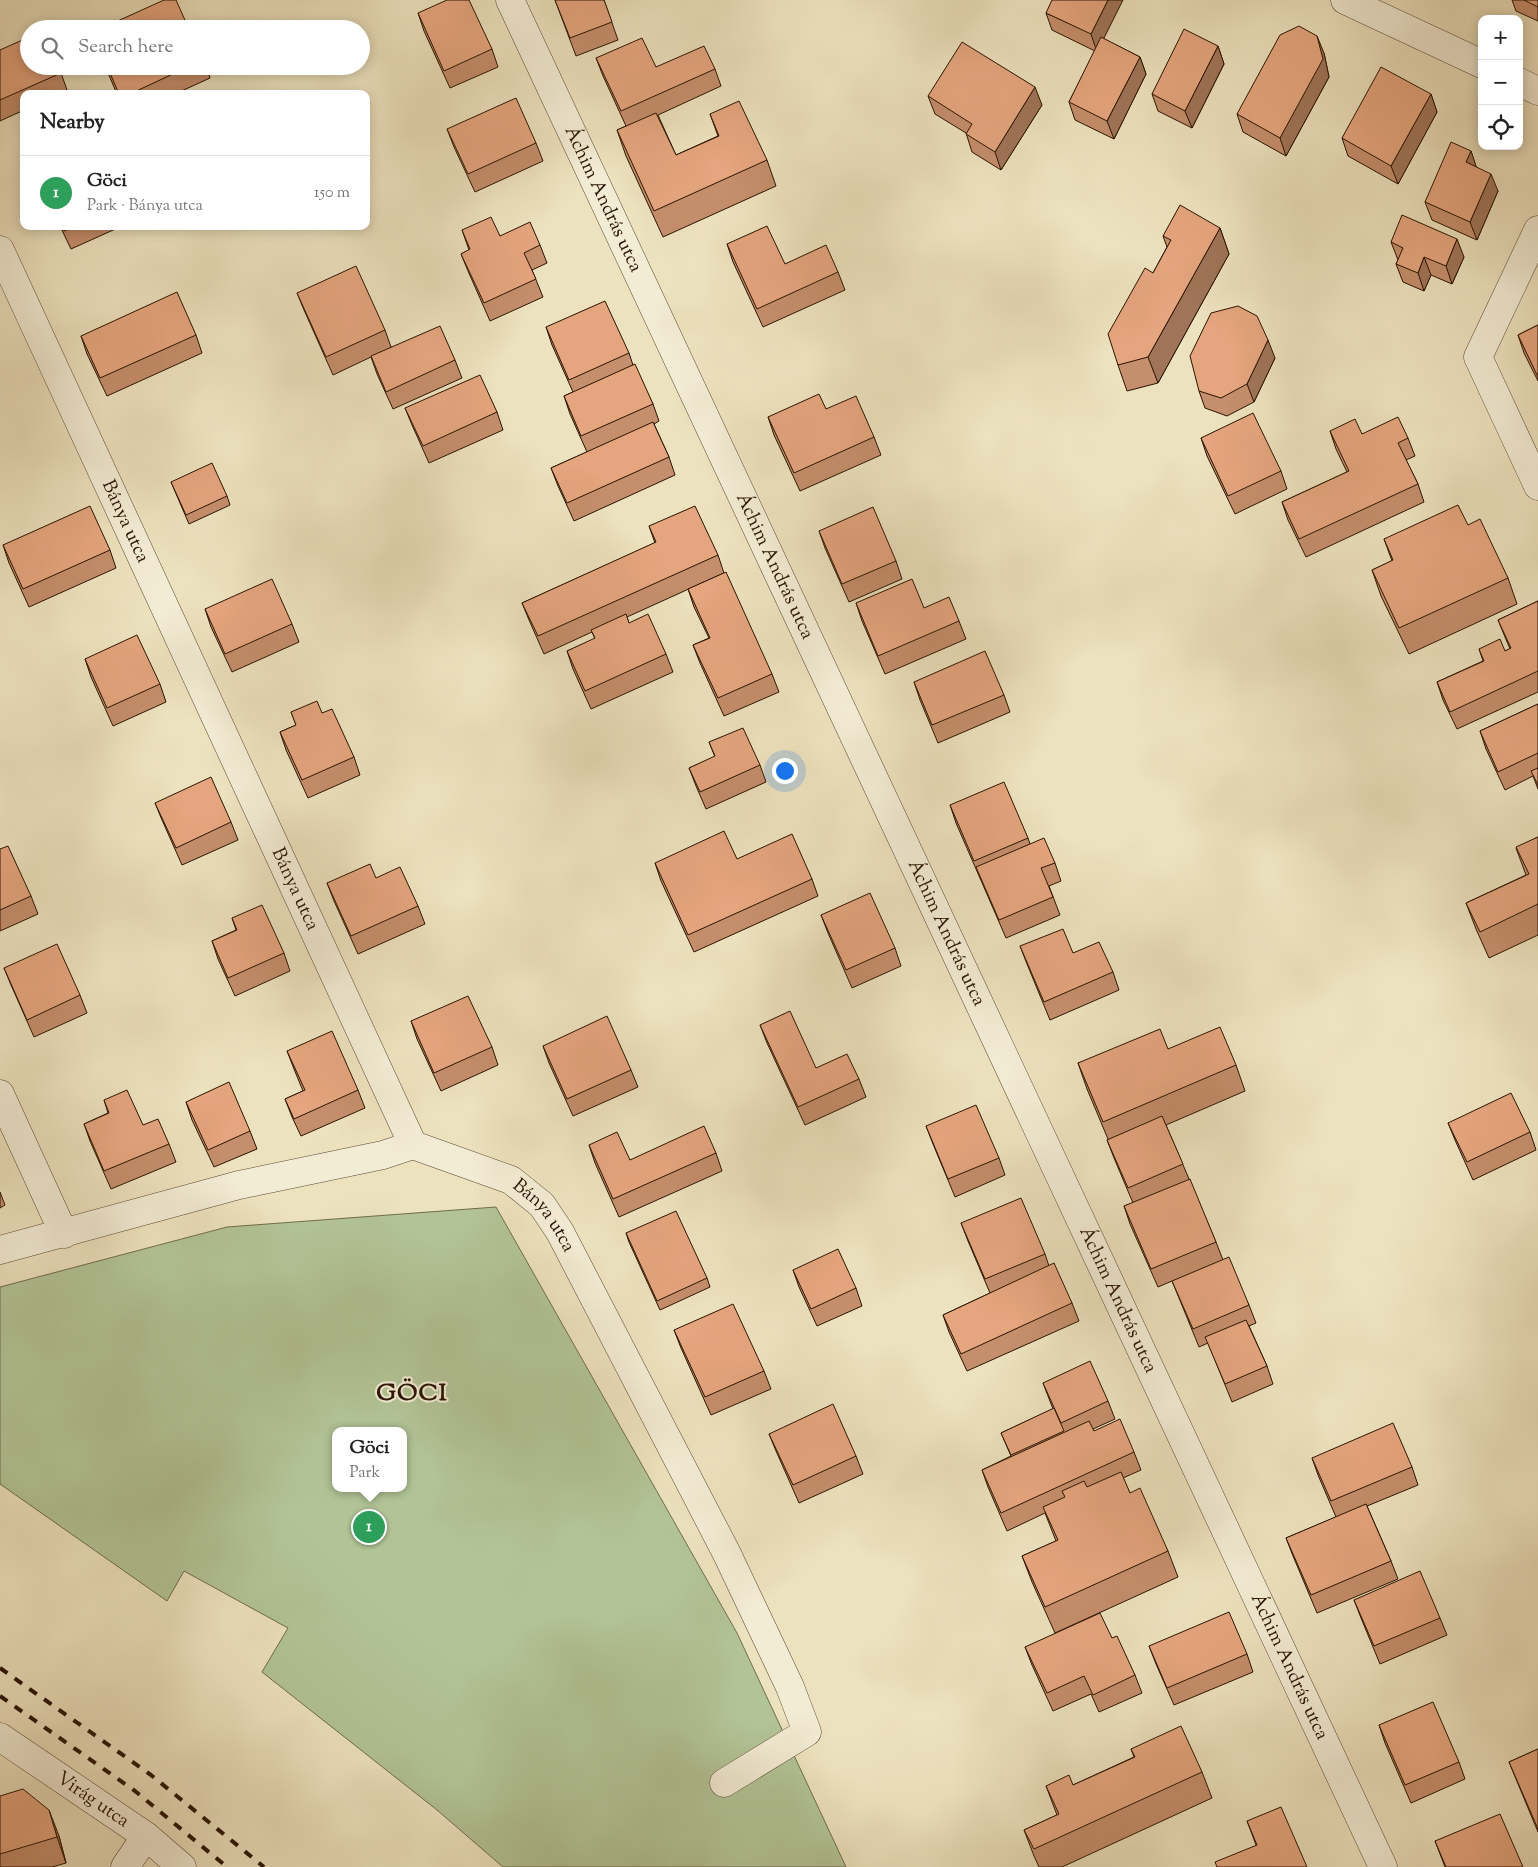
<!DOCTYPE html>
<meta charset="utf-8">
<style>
:root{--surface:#fff;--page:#f6f6f6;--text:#222;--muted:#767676;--line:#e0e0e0;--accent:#8f2418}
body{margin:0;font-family:"Sorts Mill Goudy",serif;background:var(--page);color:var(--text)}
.controls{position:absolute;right:15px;top:15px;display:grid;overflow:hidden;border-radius:10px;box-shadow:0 2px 12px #0003}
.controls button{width:45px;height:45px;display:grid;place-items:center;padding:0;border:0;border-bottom:1px solid var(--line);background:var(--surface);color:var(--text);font:25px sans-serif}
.you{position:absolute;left:784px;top:770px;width:18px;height:18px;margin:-12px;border:4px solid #fff;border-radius:50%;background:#1a73e8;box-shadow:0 0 0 8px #1a73e833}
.badge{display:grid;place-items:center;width:32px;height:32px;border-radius:50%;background:var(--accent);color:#fff;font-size:16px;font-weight:700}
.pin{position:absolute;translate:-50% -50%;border:2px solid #fff;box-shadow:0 1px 5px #0006}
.popup{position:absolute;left:332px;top:1427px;width:75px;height:65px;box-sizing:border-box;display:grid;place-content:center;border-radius:10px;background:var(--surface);filter:drop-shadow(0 1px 4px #0005);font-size:16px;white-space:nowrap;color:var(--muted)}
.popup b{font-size:19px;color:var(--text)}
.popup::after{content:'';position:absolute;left:50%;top:100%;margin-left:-10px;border:10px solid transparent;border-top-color:var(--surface)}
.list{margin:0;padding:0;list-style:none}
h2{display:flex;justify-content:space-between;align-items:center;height:65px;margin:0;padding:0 20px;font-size:21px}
h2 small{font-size:16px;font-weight:400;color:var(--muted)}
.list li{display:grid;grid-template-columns:32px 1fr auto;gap:15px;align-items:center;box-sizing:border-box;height:75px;padding:0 20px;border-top:1px solid var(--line)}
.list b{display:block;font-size:19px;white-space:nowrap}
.list p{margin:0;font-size:16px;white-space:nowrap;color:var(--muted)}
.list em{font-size:16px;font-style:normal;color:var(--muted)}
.icon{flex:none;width:28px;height:28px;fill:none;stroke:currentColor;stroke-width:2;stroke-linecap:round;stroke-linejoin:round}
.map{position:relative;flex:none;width:1538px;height:1867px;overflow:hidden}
.search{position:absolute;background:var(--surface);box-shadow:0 2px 12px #0003;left:20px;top:20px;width:350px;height:55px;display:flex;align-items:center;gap:12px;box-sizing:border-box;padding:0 18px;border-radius:28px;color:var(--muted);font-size:19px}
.panel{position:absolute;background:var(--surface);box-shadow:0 2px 12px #0003;left:20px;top:90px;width:350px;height:140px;border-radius:10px}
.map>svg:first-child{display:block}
.green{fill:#b2c496;stroke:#6e6c4b;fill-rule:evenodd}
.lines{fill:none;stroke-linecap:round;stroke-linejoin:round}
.minor-casing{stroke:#5a4830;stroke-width:29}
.minor{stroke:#f3ecd5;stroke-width:28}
.rail{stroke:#291400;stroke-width:4;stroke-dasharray:9 9;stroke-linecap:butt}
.wall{fill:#c58e6c;stroke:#291400}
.shaded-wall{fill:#a07458;stroke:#291400}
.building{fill:#e5a57e;stroke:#291400}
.labels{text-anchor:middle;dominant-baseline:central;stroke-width:4;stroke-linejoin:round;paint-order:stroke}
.street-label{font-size:19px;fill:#291400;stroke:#f3ecd5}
.district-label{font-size:24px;font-weight:bold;letter-spacing:1px;fill:#291400;stroke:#f3ecd5}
</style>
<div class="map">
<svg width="1538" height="1867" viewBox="0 0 1538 1867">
<rect width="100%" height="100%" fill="#ede2be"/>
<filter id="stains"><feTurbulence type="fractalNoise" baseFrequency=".004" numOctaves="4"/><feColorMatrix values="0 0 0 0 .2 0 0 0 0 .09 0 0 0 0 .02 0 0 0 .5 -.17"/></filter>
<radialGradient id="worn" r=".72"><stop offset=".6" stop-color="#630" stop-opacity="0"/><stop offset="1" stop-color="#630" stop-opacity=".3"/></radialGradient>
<path class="green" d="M496,1207l241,426 109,234h-343l-66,-57 -175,-138 26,-44 -104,-57 -17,30 -167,-117v-197l227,-60zM335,1431h68v57h-68z"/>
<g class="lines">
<g class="minor-casing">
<g id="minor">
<path id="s1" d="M510,0l873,1867"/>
<path d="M1345,0l137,64"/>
<path d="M1519,82l19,9"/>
<path d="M1538,230l-60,127 60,129"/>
<path id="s2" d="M0,250l413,895 98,35 31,25 18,27 167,322 63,133 17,45 -83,51"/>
<path d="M0,1094l64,140"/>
<path d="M0,1250l239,-65 144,-30 30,-10"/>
<path id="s3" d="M0,1737l146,99 36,31"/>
<path d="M125,1867l21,-31"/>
</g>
</g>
<use href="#minor" class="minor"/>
<path class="rail" d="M0,1668l151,107 113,92
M0,1696l135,95 92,76"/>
</g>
<path class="wall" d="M555,0h49l14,40 -42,16z
M1512,0h26v21l-22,-10z
M418,13l74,36 6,18 -48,21 -26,-57z
M1046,13l58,26 36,18 6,17 -32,65 -39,-19 -6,-18 26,-51 -43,-21z
M1218,46l6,18 -32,64 -34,-17 -6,-17z
M0,50l61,23 6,17 -7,4h-36v16l-24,11z
M1324,53l5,24 -43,79 -43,-24 -6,-18z
M596,58l60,9 59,2 6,17 -63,29 18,40 42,-19 -8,-22 57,46 9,26 -113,51 -37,-81 -9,-26 9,-4 -23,-50z
M105,66h101l4,12 -35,16h-58z
M1431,94l6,18 -39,72 -50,-28 -6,-18z
M928,96l114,9 -41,65 -29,-18 -6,-19 -31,-19z
M447,129l89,14 7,18 -68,31 -21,-45z
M1471,151l5,16 22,24 -21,49 -45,-20 -7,-18z
M60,226h62l-51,23z
M1220,228l9,26 -71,129 -31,8 -9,-26 35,-92 14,-26 -4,-11z
M462,230l38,6 40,9 7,18 -15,7 11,27 -53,24 -22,-50 -7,-17 8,-4z
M1391,242l73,15 -12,27 -21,-9 -7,16 -21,-9 -7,-18 2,-4z
M727,244l58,20 53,8 7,18 -82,37 -30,-65z
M297,293l88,37 6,17 64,13 7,18 -69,31 -16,-35 -6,-17 -38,18 -29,-65z
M1538,325v56l-14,-28 -6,-18z
M546,327l83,26 4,12 20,39 6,17 -5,3 15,33 6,18 -101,46 -16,-35 -7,-18 36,-16 -17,-38 -6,-18 9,-4 -21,-47z
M196,335l6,18 -95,43 -20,-42 -6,-18z
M1275,358l-21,44 -27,14 -22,-8 -6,-17z
M405,408l92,4 6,18 -74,33 -17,-38z
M826,409l48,28 7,18 -81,36 -26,-56 -6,-18z
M1330,431l78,7 7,18 -9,4 12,24 6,18 -118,55 -18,-37 -6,-18 65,-30 -11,-23z
M1201,438l80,33 6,18 -52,25 -28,-58z
M171,482l56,14 3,9 -41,19z
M1468,525l40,53 9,26 -108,50 -28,-58 -9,-26 20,-9 -8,-22z
M649,526l69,29 6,18 -97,44 2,6 37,31 7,18 -82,37 -18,-40 -6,-18 28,-12 -3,-7 -48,22 -15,-34 -7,-17 133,-60z
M819,531l77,30 6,18 -53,23 -24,-54z
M3,545l107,5 6,18 -87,39 -20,-44z
M688,589l84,85 7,18 -55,24 -24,-53 -7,-18 16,-7 -15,-31z
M1538,601v91l-81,37 -14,-29 -6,-18 46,-21 -4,-12 26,2 5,-2 -5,-12 -7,-17z
M856,603l103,18 7,18 -81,35 -23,-53z
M205,609l87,15 7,18 -67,30 -21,-45z
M85,659l75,25 6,18 -53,24 -22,-49z
M914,682l90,13 6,17 -72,31 -18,-43z
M1538,704v85l-5,-13 -28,14 -19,-41 -6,-18z
M291,712l31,1 32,44 6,18 -52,23 -22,-48 -6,-18 16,-7z
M709,742l51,23 6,17 -60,27 -10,-23 -7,-18 26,-11z
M155,803l76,19 7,18 -56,25 -20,-45z
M950,805l78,33 2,6 25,19 6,18 -12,5 11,29 -54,23 -50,-115z
M1538,837v98l-49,23 -13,-29 -10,-26 60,-28 -10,-27z
M0,849l31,47 7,18 -38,17z
M655,863l157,16 6,17 -124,56 -33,-71z
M376,878l42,28 7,18 -67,30 -24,-53 -7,-18z
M821,915l74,33 6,18 -49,22 -24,-55z
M232,918l52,35 6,18 -55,25 -17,-37 -6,-18 24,-11z
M1020,946l53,7 40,19 6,18 -69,30 -23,-56z
M4,968l76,27 7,18 -53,24 -23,-52z
M411,1021l81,26 6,18 -57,26 -24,-52z
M760,1025l56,43 43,11 7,18 -61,28 -38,-82z
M543,1046l88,24 7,17 -65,29 -24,-53z
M1168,1049l68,16 9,26 -79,34 50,117 7,18 26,45 7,18 -7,3 18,40 6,18 -41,18 -24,-59 -9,4 -20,-49 -7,-17 -14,6 -28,-63 -6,-18 9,-3 -19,-45 -7,-18 1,-1 -21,-50 -9,-26z
M287,1051l71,39 7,18 -64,28 -9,-19 -7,-18 18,-8 -9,-22z
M104,1100l39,25 26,19 7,18 -65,27 -21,-48 -6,-17 24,-11z
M186,1102l64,29 7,18 -43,18 -22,-47z
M1448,1123l82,9 6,18 -63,30 -18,-40z
M926,1126l73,32 6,17 -50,22 -22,-53z
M589,1145l41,15 86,-7 6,18 -103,46 -24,-54z
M0,1192l5,13 -5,3z
M961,1223l84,31 4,12 23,37 7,18 -112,50 -18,-39 -6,-17 47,-22 -22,-52z
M626,1233l81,45 3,9 -50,23 -31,-68z
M793,1270l63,18 6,18 -45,20 -18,-39z
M674,1330l90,41 7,18 -60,26 -30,-67z
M1043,1383l65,18 7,18 -22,10 1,2 40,21 7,18 -18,8 7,15 38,58 10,26 -123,56 -23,-51 -10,-26 34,-15 -11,-28 -38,18 -19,-44 -6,-17 29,-14 -10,-23 52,-24z
M769,1434l87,22 7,18 -64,29 -23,-52z
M1312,1458l100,9 6,18 -51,21 24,55 7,18 -81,34 -24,-57 -7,-18 50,-21 -18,-42z
M1354,1600l86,18 7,17 -67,29 -19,-46z
M1112,1638l23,37 7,18 -43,19 -8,-18 -38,17 -21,-46 -7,-18z
M1149,1646l98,8 6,18 -79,33 -18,-41z
M1379,1725l80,37 6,17 -54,24 -26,-60z
M1131,1749l71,23 10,26 -150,69h-23l-5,-11 -10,-26 33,-15 -11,-29 27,-1 61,-28z
M1538,1749v83l-22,-53 -7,-17z
M0,1796l59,40 7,27 -14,4h-52z
M1247,1821l60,46 -51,-22z
M1435,1841l88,26h-78z"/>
<path class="shaded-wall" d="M1108,0h15l-26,52 -6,-18z
M1317,36l7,17 5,24 -43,79 -6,-18z
M1218,46l6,18 -32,64 -7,-17z
M1140,57l6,17 -32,65 -7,-18z
M1035,87l7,18 -41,65 -6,-18z
M1431,94l6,18 -39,72 -7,-18z
M1471,151l6,18 -11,-7z
M1491,174l7,17 -21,49 -7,-18z
M1220,228l9,26 -71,129 -10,-26z
M1457,239l7,18 -12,27 -6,-18z
M1424,257l7,18 -7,16 -6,-18z
M1268,340l7,18 -21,44 -7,-18z
M49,1810l10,26 7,27 -9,-26z"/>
<path class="building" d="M164,0h12l13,29h-89z
M447,0h22l23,49 -48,22 -26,-58z
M555,0h49l8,22 -42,16z
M1052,0h56l-17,34 -45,-21z
M1524,0h14v7z
M1299,26l18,10 6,23 -43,79 -43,-24 43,-79z
M1184,29l34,17 -33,65 -33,-17z
M29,37v29h29l3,7 -61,27v-50z
M1101,37l39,20 -33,64 -38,-19z
M642,38l14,29 48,-21 11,23 -94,42 -25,-53z
M962,42l73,45 -40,65 -29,-18 6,-10 -44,-28z
M107,66h83l-60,28h-11z
M1381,67l50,27 -40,72 -49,-28z
M516,98l20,45 -68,31 -21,-45z
M739,101l28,59 -113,51 -37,-81 39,-17 20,42 43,-19 -9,-22z
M1451,142l20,9 -5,11 25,12 -21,48 -45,-20z
M1180,205l40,23 -72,129 -30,8 -10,-31 37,-66 8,5 18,-33 -8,-4z
M1402,215l55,24 -11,27 -22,-9 -6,16 -22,-9 7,-16 -12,-6z
M491,217l9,19 30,-14 10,23 -16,8 12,26 -52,24 -23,-49 9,-5 -8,-19z
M62,226h13l-11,5z
M767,226l18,38 41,-19 12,27 -81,37 -30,-65z
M356,266l29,64 -59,27 -29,-64z
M177,292l19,43 -96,43 -19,-42z
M605,301l24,52 -60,27 -23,-53z
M1238,306l19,10 11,24 -21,44 -26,14 -22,-7 -9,-35 21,-43z
M1538,325v52l-20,-42z
M440,326l15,34 -69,32 -15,-36z
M635,364l18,40 -72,32 -17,-40z
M480,375l17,37 -74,34 -18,-38z
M819,394l7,15 30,-13 18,41 -80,36 -26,-56z
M1253,413l28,58 -53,25 -27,-58z
M1398,417l10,21 -10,5 20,41 -119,55 -17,-37 67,-31 -19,-40 25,-12 7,15z
M653,422l16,35 -102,46 -16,-35z
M212,463l15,33 -41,19 -15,-33z
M1458,505l10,20 12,-6 28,59 -109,50 -27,-58 21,-10 -9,-21z
M90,506l20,44 -87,39 -20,-44z
M695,506l23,49 -180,81 -16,-33 134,-61 -7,-16z
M873,507l23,54 -54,23 -23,-53z
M726,572l46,102 -54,24 -25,-53 17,-7 -22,-49z
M272,579l20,45 -67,30 -20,-45z
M912,579l12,29 25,-11 10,24 -81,35 -22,-53z
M1538,601v70l-88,41 -13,-30 47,-21 -5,-12 21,-10 5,12 6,-3 -13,-28z
M626,614l3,9 19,-9 18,40 -81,37 -18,-40 28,-13 -4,-8z
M137,635l23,49 -53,24 -22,-49z
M985,651l19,44 -72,30 -18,-43z
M317,701l5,12 10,-4 22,48 -52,23 -22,-48 16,-7 -5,-13z
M1538,704v49l-40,19 -18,-41z
M743,728l17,37 -60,27 -11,-24 26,-12 -6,-14z
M1538,768v17l-7,-14z
M211,777l20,45 -55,26 -21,-45z
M1004,782l24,56 -54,23 -24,-56z
M724,831l13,28 55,-25 20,45 -124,56 -33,-72z
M1538,837v67l-58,28 -14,-29 63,-29 -13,-27z
M1044,838l11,25 -14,5 12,29 -54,23 -23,-53z
M8,846l23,50 -31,14v-61z
M370,864l6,14 24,-11 18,39 -67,30 -24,-53z
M870,893l25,55 -49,22 -25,-55z
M262,905l22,48 -56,25 -16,-37 25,-11 -5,-12z
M1063,929l10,24 26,-11 14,30 -69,30 -24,-56z
M57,944l23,51 -53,25 -23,-52z
M468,996l24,51 -58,26 -23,-52z
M790,1011l26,57 31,-14 12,25 -61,28 -38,-82z
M607,1016l24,54 -64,29 -24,-53z
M1220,1027l16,38 -133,57 -25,-59 82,-34 8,20z
M332,1031l26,59 -64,29 -9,-20 20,-9 -18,-39z
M229,1082l21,49 -42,19 -22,-48z
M127,1090l16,35 15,-6 11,25 -65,27 -20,-47 25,-11 -5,-13z
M1511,1093l19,39 -63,30 -19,-39z
M976,1105l23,53 -51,21 -22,-53z
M1162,1116l21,48 -55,24 -21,-48z
M704,1126l12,27 -103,46 -24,-54 28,-13 13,28z
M1190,1179l26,63 -65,27 -27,-63z
M1021,1198l24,56 -60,25 -24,-56z
M676,1211l31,67 -50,23 -31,-68z
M838,1249l18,39 -45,21 -18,-39z
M1229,1257l20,48 -56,24 -21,-48z
M1054,1263l18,40 -111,51 -18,-39z
M733,1304l31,67 -59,26 -31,-67z
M1246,1320l21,46 -42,18 -20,-47z
M1090,1361l18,40 -47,22 -18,-40z
M833,1404l23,52 -63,29 -24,-51z
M1054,1408l10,23 -53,24 -10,-22z
M1120,1419l14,33 -133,61 -19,-43 107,-49 5,10z
M1393,1423l19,44 -81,34 -19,-43z
M1121,1472l9,21 10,-5 28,63 -123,56 -23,-51 36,-16 -15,-33 22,-10 -3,-6 22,-10 3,6z
M1366,1504l25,57 -80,34 -25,-57z
M1420,1571l20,47 -66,28 -20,-46z
M1229,1612l18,42 -80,34 -18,-42z
M1100,1613l12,25 5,-2 18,39 -42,20 -9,-19 -37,17 -22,-46z
M1433,1702l26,60 -54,23 -26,-60z
M1181,1726l21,46 -168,77 -10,-19 35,-16 -13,-28 23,-11 4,10 62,-28 -4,-8z
M1538,1749v80l-29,-67z
M23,1789l26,21 8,27 -57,17v-58z
M1281,1807l26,60h-90l-2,-5 42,-17 -10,-24z
M1500,1814l23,53h-77l-11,-26z"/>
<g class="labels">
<g class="street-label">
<text stroke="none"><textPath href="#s1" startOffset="220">Áchim András utca</textPath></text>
<text stroke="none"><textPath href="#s2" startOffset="299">Bánya utca</textPath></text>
<text stroke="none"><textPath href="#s1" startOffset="625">Áchim András utca</textPath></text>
<text stroke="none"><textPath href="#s2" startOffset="704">Bánya utca</textPath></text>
<text stroke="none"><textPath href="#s1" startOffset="1030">Áchim András utca</textPath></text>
<text stroke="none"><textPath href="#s2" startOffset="1139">Bánya utca</textPath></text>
<text stroke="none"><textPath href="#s1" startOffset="1435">Áchim András utca</textPath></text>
<text stroke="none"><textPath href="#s1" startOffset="1840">Áchim András utca</textPath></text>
<text stroke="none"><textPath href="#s3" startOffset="112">Virág utca</textPath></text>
</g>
<g class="district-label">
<text x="412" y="1394">GÖCI</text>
</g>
</g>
<rect width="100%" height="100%" filter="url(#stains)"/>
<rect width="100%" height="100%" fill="url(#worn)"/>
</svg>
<div class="controls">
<button>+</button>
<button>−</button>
<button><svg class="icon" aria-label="locate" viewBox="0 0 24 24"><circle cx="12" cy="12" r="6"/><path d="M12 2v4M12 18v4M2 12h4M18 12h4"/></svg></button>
</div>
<div class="you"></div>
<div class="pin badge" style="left:369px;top:1527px;background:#2e9e5b">1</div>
<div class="popup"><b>Göci</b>Park</div>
<div class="search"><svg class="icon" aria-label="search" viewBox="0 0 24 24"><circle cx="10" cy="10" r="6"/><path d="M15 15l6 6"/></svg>Search here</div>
<section class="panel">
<h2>Nearby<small></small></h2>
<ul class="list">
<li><span class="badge" style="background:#2e9e5b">1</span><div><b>Göci</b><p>Park · Bánya utca</p></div><em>150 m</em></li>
</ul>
</section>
</div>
